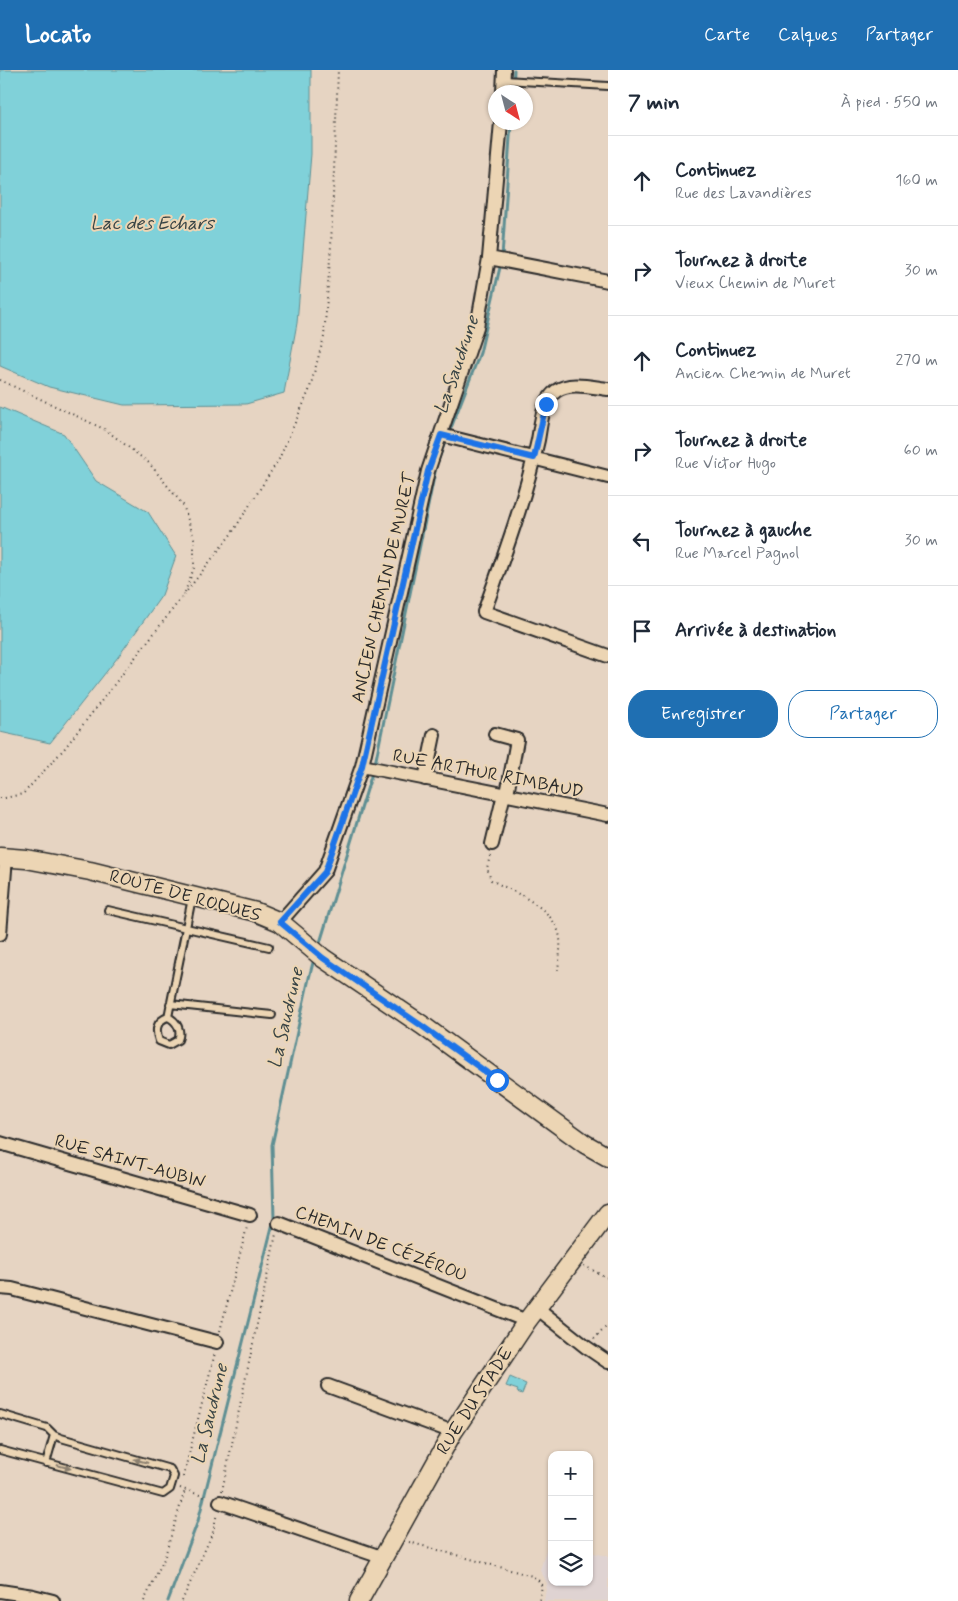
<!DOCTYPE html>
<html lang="fr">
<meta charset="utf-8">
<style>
:root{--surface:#fff;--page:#f2f2f3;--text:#1f2937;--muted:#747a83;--line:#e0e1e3;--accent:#1f6fb2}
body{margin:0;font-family:Mynerve,sans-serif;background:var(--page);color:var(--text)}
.controls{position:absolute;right:15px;bottom:15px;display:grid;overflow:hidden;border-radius:10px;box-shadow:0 1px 4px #0004}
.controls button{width:45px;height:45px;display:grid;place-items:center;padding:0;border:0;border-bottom:1px solid var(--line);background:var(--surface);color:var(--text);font:25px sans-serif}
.compass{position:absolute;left:488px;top:15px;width:45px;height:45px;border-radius:50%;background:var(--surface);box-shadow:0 1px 4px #0004;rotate:144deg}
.stop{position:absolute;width:15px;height:15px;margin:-11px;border:4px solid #1a73e8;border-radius:50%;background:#fff}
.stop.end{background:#1a73e8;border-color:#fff;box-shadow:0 1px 5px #0008}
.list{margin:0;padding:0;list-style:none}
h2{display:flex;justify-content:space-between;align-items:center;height:65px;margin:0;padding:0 20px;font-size:21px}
h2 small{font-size:16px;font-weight:400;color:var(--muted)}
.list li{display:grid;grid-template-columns:32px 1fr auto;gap:15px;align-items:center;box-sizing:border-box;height:90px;padding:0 20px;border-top:1px solid var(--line)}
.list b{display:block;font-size:19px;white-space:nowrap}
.list p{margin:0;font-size:16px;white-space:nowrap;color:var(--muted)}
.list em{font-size:16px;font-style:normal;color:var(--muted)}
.actions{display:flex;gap:10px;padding:15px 20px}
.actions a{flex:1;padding:11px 0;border:1px solid var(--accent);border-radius:20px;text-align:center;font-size:18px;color:var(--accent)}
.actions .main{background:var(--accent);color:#fff}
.icon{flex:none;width:28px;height:28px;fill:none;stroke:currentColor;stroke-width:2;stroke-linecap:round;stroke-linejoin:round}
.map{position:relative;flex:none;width:608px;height:1531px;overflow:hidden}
header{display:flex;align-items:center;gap:30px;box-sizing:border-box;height:70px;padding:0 25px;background:var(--accent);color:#fff}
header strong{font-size:24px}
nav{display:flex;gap:28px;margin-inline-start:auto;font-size:18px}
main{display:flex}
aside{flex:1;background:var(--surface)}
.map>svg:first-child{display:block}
.built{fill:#dfd3d2}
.water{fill:#80d1d9;stroke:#5e8f93}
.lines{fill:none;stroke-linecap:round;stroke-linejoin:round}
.stream{stroke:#5e8f93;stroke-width:3}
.lane-casing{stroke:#2b2b2b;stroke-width:10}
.street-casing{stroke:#2b2b2b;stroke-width:16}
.secondary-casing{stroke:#2b2b2b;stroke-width:21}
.path{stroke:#2b2b2b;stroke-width:2;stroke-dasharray:1 4;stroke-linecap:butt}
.lane{stroke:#ecd5b4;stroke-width:6}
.street{stroke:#ecd5b4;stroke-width:12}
.secondary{stroke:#ecd5b4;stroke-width:18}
.oneway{fill:#8c8070}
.route{stroke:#1a73e8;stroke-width:6}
.labels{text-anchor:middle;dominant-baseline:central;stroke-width:4;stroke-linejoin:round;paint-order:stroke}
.street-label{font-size:18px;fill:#2b2b2b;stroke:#ecd5b4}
.water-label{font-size:19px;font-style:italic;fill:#384445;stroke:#ecd5b4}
</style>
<header>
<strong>Locato</strong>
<nav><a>Carte</a><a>Calques</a><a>Partager</a></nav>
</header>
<main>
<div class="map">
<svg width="608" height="1531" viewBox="0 0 608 1531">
<rect width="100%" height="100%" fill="#e6d4c2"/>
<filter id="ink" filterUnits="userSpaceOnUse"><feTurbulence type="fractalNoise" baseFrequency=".02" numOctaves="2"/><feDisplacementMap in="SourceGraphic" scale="10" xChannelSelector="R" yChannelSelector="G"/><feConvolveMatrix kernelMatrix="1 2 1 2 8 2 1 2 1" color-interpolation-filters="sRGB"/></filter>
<g filter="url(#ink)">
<path class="built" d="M548,1474l4,1v37h37v-30l19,4v45h-64l3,-18 -7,-13z"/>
<path class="water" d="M0,0h311v84l-14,169 -13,70 -38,11 -122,1 -75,-18 -49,-21z
M0,337l64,27 32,47 52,31 28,44 -14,39 -44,62 -68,86 -50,-11z
M510,1307l16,7 -4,10 -5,-2 1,-2 -12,-4z"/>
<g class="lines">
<path class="stream" d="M513,22l1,-22
M502,187l9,-135
M449,363l31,-80 21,-90
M438,391l8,-22
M375,694l61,-297
M319,876l54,-176
M168,1531l30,-80 76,-302 -2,-74 37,-167 5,-19"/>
<g class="lane-casing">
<path id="lane" d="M504,10l104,6
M108,840l161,37
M170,934l102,11
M168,947c9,4 14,14 10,23l-9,5 -10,-4c-4,-11 -3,-20 9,-24l24,-119
M0,1344l47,14 7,7 7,3 109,31 4,7 -4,13 -7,5 -163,-44
M46,1393l8,-28"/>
</g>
<g class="street-casing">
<path id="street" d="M503,22l1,-22
M489,188l119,23
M608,319c-17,-2 -38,-8 -52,2 -14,10 -15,33 -18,49 -13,59 -34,116 -54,172l124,44
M441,365l167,42
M495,664l22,6 -10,54
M362,696l246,49
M425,709l9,-44
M492,774l12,-50
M280,852l45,-51 37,-105 66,-295 49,-144 12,-69 12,-136
M0,864l6,-77
M0,1073l250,72
M279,1153l248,98
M0,1218l12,1 205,53
M537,1238l49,39 22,15
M328,1316l125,46
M220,1432l164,56
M0,1521l33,5 20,5"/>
</g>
<g class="secondary-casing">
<path id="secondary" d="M0,787l26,2 64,12 166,41 24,10 43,36 99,67 163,119 23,13
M359,1531l94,-169 74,-111 81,-108"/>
</g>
<path class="path" d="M0,310l106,50 43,33 34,42 11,33v30l-9,24
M0,729l23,-5 41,-45 168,-216 47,-74 30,-68 15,-54 7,-91 7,-176
M490,786l-3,12 4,12c24,13 64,27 69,58 1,10 -1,22 -2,32
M584,1196l24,12
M220,1261l27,-104
M594,1269l14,-14
M183,1407l32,-124
M180,1418l28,10
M222,1421l54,-257
M409,1472l123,34 6,4 4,6 -3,15
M144,1531l20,-42 21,-69
M182,1531l31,-69 4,-19"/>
<use href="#lane" class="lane"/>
<use href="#street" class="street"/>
<use href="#secondary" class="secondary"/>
</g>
<defs><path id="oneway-solid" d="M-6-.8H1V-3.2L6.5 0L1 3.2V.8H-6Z" transform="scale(1.25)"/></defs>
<g class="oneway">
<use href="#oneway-solid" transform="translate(141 1391) rotate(-165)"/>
<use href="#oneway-solid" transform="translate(64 1397) rotate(15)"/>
</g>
</g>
<g class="lines" filter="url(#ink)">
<path class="route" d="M497,1010l-75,-54 -99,-68 -43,-36 45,-50 37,-106 66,-295 13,-36 93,23 12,-54"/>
</g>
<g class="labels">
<g class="street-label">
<text transform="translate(384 518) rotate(-77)">ANCIEN CHEMIN DE MURET</text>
<text transform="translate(488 704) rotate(11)">RUE ARTHUR RIMBAUD</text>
<text transform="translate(185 826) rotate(15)">ROUTE DE ROQUES</text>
<text transform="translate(130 1092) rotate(16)">RUE SAINT-AUBIN</text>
<text transform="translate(381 1174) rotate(21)">CHEMIN DE CÉZÉROU</text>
<text transform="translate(475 1331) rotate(-57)">RUE DU STADE</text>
</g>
<g class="water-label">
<text x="152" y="153">Lac des Echars</text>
<text transform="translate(457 295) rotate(-71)">La Saudrune</text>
<text transform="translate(286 948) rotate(-77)">La Saudrune</text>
<text transform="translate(210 1344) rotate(-76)">La Saudrune</text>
</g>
</g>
</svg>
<div class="controls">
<button>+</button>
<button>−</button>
<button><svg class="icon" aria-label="layers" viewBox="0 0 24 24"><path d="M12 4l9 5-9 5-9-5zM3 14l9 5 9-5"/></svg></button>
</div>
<svg class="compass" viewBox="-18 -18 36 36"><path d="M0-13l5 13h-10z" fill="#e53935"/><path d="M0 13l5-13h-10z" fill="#747a83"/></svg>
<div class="stop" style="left:497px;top:1010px"></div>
<div class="stop end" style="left:546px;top:334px"></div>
</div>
<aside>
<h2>7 min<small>À pied · 550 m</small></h2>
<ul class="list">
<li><svg class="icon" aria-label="ahead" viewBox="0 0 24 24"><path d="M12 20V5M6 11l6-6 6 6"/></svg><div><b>Continuez</b><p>Rue des Lavandières</p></div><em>160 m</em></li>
<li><svg class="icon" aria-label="right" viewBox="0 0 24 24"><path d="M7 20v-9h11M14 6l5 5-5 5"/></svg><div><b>Tournez à droite</b><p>Vieux Chemin de Muret</p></div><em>30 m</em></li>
<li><svg class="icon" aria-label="ahead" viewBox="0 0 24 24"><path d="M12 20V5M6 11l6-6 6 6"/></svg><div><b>Continuez</b><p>Ancien Chemin de Muret</p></div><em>270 m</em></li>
<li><svg class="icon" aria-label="right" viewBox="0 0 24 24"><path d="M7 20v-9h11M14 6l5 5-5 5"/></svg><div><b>Tournez à droite</b><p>Rue Victor Hugo</p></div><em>60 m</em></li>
<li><svg class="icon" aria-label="left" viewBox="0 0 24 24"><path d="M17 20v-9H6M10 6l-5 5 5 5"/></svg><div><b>Tournez à gauche</b><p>Rue Marcel Pagnol</p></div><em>30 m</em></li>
<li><svg class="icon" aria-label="arrive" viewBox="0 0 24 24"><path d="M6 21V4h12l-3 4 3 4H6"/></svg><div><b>Arrivée à destination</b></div></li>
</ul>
<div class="actions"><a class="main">Enregistrer</a><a>Partager</a></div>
</aside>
</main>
